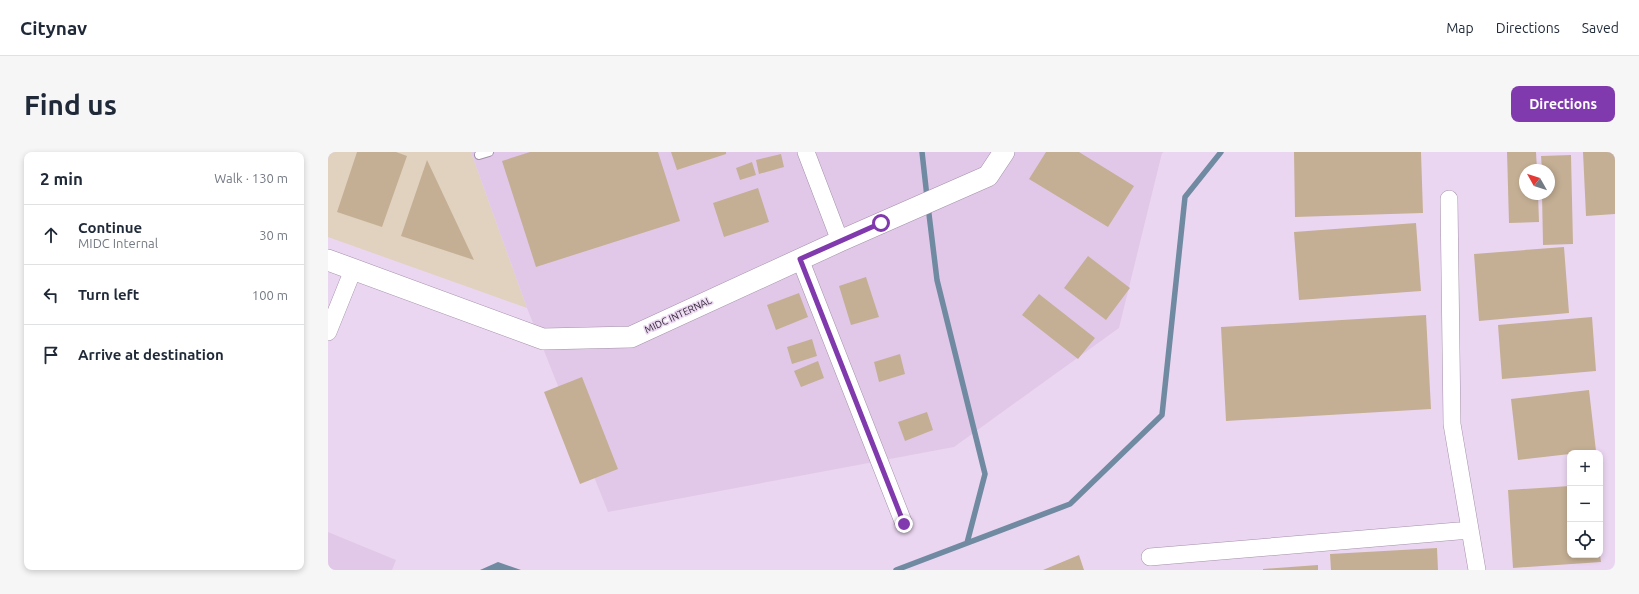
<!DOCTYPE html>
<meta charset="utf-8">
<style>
:root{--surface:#fff;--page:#f6f6f7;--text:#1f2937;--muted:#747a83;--line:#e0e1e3;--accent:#813aad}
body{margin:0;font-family:Ubuntu,sans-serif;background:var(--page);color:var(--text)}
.controls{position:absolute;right:12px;bottom:12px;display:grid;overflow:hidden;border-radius:8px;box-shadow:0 2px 6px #0003}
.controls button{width:36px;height:36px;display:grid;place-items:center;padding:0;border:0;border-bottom:1px solid var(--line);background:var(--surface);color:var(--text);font:20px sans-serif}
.compass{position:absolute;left:1191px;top:12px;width:36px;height:36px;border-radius:50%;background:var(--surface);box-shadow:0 2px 6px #0003;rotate:309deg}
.stop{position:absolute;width:12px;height:12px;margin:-9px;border:3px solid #813aad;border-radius:50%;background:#fff}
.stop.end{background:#813aad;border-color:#fff;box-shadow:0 1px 4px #0008}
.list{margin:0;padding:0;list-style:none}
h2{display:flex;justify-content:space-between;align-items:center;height:52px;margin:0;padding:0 16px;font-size:17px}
h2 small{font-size:13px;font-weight:400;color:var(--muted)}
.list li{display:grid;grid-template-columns:26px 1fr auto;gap:12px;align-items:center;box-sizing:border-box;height:60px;padding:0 16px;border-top:1px solid var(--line)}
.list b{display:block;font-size:15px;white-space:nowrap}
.list p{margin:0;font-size:13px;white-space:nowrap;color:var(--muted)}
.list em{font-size:13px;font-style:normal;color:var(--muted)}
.icon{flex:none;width:22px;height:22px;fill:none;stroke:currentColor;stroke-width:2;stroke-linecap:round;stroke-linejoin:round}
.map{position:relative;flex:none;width:1287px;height:418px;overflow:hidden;border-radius:8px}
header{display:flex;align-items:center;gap:24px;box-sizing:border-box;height:56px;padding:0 20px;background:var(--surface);border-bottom:1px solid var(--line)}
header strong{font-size:19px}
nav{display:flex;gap:22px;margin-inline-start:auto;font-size:14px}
.intro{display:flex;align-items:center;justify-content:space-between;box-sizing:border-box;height:96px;padding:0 24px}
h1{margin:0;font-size:28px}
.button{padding:10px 18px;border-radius:8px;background:var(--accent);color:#fff;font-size:14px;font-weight:700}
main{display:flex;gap:24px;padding:0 24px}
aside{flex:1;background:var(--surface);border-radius:8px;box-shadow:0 2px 6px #0003}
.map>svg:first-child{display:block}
.commercial{fill:#e0d2bf}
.built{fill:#e1c8e8}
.water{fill:#708aa1}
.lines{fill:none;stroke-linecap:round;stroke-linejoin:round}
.stream{stroke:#708aa1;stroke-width:5.5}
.building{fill:#c4af94}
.service-casing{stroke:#a490aa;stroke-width:10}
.minor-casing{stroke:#a490aa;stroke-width:18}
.tertiary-casing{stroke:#a490aa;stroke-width:22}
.service{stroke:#fff;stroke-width:8}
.minor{stroke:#fff;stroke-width:17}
.tertiary{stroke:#fff;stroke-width:21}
.route{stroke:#813aad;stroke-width:5}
.labels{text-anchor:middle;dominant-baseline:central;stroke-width:3;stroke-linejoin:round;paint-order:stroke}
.street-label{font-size:10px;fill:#302833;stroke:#ebd6f1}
</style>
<header>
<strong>Citynav</strong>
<nav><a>Map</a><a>Directions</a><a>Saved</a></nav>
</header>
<div class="intro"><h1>Find us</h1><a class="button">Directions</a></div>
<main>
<aside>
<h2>2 min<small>Walk · 130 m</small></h2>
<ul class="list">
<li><svg class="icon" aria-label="ahead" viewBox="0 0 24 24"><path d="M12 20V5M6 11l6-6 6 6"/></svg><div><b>Continue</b><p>MIDC Internal</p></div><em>30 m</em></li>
<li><svg class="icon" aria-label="left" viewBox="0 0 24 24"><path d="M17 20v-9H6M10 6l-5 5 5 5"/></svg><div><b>Turn left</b></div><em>100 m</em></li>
<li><svg class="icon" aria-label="arrive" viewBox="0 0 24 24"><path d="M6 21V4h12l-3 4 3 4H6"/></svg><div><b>Arrive at destination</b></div></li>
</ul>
</aside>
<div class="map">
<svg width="1287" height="418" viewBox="0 0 1287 418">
<rect width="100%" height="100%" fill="#ebd6f1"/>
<path class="commercial" d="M0,0h143l56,156 -199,-71z"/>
<path class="built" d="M143,0h693l-2,1 -43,175 -165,119 -346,65 -81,-204z
M0,380l68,28 -4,10h-64z"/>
<path class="water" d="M170,410l23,8h-41z"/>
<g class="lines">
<path class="stream" d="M594,0l5,45
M600,54l9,74 48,194 -18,69
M568,418l174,-66 92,-89 23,-218 36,-45"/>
</g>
<path class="building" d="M29,0h39l11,4 -25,71 -45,-15z
M202,0h128l22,69 -144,46 -34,-106z
M343,0h55v2l-49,16z
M718,0h33l55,34 -26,41 -79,-48z
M966,0h127l2,61 -128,4z
M1179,0h29l1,18h-12v24h13l1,28 -30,1z
M1255,0h32v62l-29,2z
M453,2l3,13 -25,7 -3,-14z
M1243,3l2,89 -30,1 -1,-51h7v-24h-7l-1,-14z
M99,8l47,100 -73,-24z
M424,10l4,13 -16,5 -4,-12z
M430,36l11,34 -45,15 -11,-34z
M1088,71l5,68 -122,9 -5,-68z
M1236,95l5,66 -90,8 -5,-67z
M760,104l42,32 -24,32 -42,-32z
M538,125l13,40 -28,8 -12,-39z
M471,141l9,24 -32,13 -9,-25z
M711,142l56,44 -17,21 -56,-44z
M1098,163l5,94 -205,12 -5,-94z
M1264,165l4,54 -94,8 -4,-54z
M484,187l5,17 -25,8 -5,-17z
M572,202l5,20 -26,8 -5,-20z
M490,209l6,17 -23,9 -7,-16z
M254,225l36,92 -38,15 -36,-92z
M1261,238l7,61 -78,9 -7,-61z
M599,260l6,18 -28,11 -7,-19z
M1242,334v69h30l1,7 -88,6 -5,-78z
M1109,396l1,22h-107l-1,-16z
M751,403l5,15h-41z
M990,413v5h-55v-1z"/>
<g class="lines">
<g class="service-casing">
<path id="service" d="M151,3l10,-3"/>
</g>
<g class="minor-casing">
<path id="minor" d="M478,0l34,89
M1121,47l3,225 25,146
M472,107l104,265
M0,180l25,-62
M822,405l320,-27"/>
</g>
<g class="tertiary-casing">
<path id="tertiary" d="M0,108l215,79 88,-2 209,-96 148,-65 16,-24"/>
</g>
<use href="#service" class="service"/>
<use href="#minor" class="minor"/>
<use href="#tertiary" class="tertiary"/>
</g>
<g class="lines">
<path class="route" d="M553,71l-81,36 104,265"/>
</g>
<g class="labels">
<g class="street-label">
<text transform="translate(350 163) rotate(-25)">MIDC INTERNAL</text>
</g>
</g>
</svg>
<div class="controls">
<button>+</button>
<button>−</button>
<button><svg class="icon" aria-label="locate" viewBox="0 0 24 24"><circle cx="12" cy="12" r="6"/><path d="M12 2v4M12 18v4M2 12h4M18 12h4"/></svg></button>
</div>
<svg class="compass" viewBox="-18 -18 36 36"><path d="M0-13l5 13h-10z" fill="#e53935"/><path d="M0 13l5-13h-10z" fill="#747a83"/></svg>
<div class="stop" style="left:553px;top:71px"></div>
<div class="stop end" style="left:576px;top:372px"></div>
</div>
</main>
